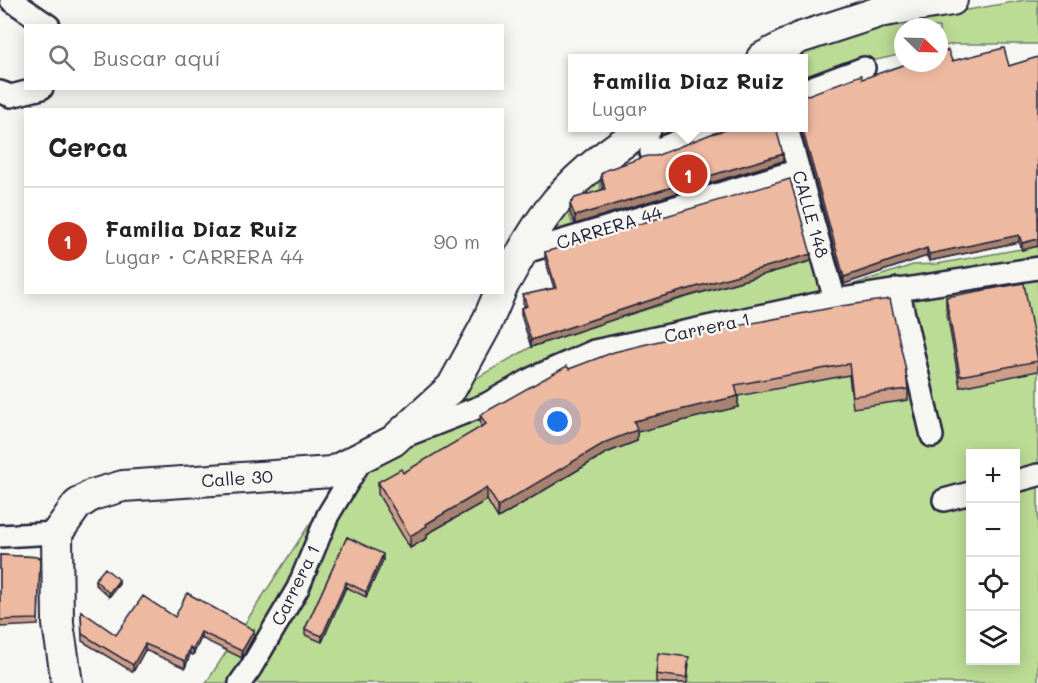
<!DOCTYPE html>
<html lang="es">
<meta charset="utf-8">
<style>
:root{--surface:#fff;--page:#f2f2f2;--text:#222;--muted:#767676;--line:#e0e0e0;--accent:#c8321e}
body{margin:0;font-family:Mali,sans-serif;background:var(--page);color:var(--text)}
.controls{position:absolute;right:18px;bottom:18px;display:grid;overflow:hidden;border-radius:0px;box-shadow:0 3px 15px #0003}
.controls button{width:54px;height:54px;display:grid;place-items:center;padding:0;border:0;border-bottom:2px solid var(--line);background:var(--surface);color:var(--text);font:30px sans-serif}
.compass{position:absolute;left:894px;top:18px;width:54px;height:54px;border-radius:50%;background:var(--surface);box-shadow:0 3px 15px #0003;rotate:113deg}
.you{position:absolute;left:558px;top:422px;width:21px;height:21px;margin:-15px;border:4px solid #fff;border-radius:50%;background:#1a73e8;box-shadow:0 0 0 9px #1a73e833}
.badge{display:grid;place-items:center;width:39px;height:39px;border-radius:50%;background:var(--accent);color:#fff;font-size:20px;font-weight:700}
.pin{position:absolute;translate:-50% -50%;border:3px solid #fff;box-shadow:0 2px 6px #0006}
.popup{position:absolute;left:568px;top:54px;width:240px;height:78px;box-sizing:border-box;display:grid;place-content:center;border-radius:0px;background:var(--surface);filter:drop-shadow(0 2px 4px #0005);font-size:20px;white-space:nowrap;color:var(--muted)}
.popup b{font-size:22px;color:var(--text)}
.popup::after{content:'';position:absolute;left:50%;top:100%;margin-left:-12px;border:12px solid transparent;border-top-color:var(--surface)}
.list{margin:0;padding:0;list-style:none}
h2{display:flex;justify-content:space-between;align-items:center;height:78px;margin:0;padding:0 24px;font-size:26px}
h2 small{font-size:20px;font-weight:400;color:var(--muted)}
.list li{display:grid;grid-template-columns:39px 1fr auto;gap:18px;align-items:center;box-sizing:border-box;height:108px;padding:0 24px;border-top:2px solid var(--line)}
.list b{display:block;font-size:22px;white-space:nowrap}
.list p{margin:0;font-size:20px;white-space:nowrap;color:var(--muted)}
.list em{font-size:20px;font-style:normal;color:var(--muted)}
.icon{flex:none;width:33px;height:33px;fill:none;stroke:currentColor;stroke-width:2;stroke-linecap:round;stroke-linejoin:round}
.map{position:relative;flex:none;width:1038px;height:683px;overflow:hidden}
.search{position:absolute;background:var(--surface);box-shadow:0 3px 15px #0003;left:24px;top:24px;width:480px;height:66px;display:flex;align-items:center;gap:15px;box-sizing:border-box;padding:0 21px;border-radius:0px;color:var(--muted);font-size:22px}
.panel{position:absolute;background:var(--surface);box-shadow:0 3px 15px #0003;left:24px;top:108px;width:480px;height:186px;border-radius:0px}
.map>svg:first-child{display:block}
.green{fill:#bbdc95;stroke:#6e7f68;stroke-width:1.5;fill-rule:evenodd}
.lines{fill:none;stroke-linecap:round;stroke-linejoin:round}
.street-casing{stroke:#22223b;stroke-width:26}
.secondary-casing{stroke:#22223b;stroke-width:34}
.street{stroke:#f6f6f2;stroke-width:21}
.secondary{stroke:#f6f6f2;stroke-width:30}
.wall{fill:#cc9f8a;stroke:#22223b;stroke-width:1.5}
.shaded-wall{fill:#a68270;stroke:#22223b;stroke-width:1.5}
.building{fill:#edb9a0;stroke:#22223b;stroke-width:1.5}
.labels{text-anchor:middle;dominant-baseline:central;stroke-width:5;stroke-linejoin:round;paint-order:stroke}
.street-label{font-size:18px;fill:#22223b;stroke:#f6f6f2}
</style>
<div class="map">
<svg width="1038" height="683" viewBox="0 0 1038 683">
<rect width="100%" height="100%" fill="#f6f6f2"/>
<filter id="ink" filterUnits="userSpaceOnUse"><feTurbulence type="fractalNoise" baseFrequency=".0167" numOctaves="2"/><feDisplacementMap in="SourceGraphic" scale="12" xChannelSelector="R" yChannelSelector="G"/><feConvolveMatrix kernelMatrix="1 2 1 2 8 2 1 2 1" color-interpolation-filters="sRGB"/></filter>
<g filter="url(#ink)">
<path class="green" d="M1025,0h13v44h-84l-15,3v-20h-36v27l-40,9 -59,22v-27h-20l92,-32z
M662,128h40l-71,29 -32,21 3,18 -35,11 8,25 -45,16c9,-16 18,-33 31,-46 28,-30 67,-51 101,-74z
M1038,246v437h-832l118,-181 128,-110 79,-45 40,-15 258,-77 10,34 74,-24 24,-1zM970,454h46v206h-46z"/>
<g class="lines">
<g class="street-casing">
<path id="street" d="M11,0l38,26
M804,90l60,-22
M0,92l11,4 31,-8
M787,128l48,172
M651,152l60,-24
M522,253l277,-83
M898,289l34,147
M405,436l82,-32 48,-27 59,-26 241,-51 203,-32
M1016,481l22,-6
M944,500l26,-7
M0,536l57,-3
M240,683l10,-14 48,-81 30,-73 35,-58"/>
</g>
<g class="secondary-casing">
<path id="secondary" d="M762,58l37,-20 80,-26 73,-12
M502,287c15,-25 28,-52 46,-75 25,-34 62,-62 98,-84
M67,683l-9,-59 -1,-91 20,-28 15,-10 31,-9 209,-14 61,-31 59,-54 33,-60 15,-35"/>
</g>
<use href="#street" class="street"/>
<use href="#secondary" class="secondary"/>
</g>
<path class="wall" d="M1038,57v189l-16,4 -3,-8 -90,19 -2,-5 -83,28 -44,-156h4l4,-33 54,-16 90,-18 57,5z
M783,161l-208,63 -5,-12v-8l33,-15 -2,-8v-7z
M545,252l266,9 -154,44 -126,42 -10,-32v-7l4,-2 -2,-3v-8l31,-7 -9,-29z
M946,297l92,64v10l-78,16 -14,-79z
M722,329l183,37 3,23v11l-55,8 -4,-33 -111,21v11l-101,25v9l-31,12 -108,65 -11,-18 -60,34v4l-17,10 -32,-54v-12l25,-9 78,-45 -1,-13 89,-46z
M347,537l36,23 -17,37 -20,-10 -24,55 -17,-7v-6z
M0,555l40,2 -2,68 -38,2z
M95,580l24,4 -10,13 -14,-13z
M81,611l35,24 59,-18 79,19 -12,22 -41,-20 -8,17 -3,-1 -5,14 -40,-18 -12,22 -51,-31z
M689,664l-2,19h-20l-11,-1v-8z"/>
<path class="shaded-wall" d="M783,154v7l-208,63v-8z
M1019,235v7l-90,19v-7z
M1038,239v7l-16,4v-7z
M927,248v8l-83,28v-7z
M811,254v7l-154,44 -126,42v-7l126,-42z
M738,396v11l-101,25v9l-31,12 -108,65v-12l136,-85z
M487,488v12l-60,34v4l-17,10v-12l16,-12z
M383,554v6l-17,37v-5z
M119,580v4l-10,13v-4z
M346,582v5l-24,55v-6z
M254,630v6l-12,22v-7z
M201,632v6l-8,17v-6z
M145,644v6l-12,22v-7z
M190,647v7l-5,14v-7z"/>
<path class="building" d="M1004,48l5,18 29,-9v182l-16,4 -3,-8 -90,19 -2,-6 -83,29 -42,-149h2v-34l4,1 53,-20 1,4 47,-16h30v-10l9,-3 4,11z
M733,128h43l7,26 -208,62 -5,-12 5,-6 30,-9 -4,-15 5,-4 41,-14h9l55,-22z
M790,179l21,75 -154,44 -126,42 -10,-32 6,-2 -4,-11 33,-7 -11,-36z
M1024,283l14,78 -78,15 -14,-79z
M890,299l15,67 3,23 -55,7 -4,-32 -114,21 3,11 -104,25 3,9 -31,12 -108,64 -11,-18 -61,36 1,2 -17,10 -32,-54 23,-13 2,4 83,-49 -6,-9 87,-49 2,3 45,-17 107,-26 1,3 119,-23z
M347,537l36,17 -17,38 -20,-10 -24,54 -17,-7z
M0,555l40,2 -2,62 -38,1z
M105,568l14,12 -10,13 -14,-13z
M187,593l67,37 -12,21 -41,-19 -8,17 -3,-2 -5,14 -40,-17 -12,21 -51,-31 -1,-23 35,24 27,-39 32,21z
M658,653l31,4 -3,21 -30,-4z"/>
</g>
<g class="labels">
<g class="street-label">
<text transform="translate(811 214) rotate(74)">CALLE 148</text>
<text transform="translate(609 227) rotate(-17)">CARRERA 44</text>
<text transform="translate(707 327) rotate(-12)">Carrera 1</text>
<text transform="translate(237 478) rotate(-4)">Calle 30</text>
<text transform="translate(295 585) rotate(-64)">Carrera 1</text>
</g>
</g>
</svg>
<div class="controls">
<button>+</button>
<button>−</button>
<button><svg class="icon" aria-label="locate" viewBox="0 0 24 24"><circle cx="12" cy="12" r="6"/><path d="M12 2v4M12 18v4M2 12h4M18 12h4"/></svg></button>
<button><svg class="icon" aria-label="layers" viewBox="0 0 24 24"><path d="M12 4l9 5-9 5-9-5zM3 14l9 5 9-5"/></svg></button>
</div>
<svg class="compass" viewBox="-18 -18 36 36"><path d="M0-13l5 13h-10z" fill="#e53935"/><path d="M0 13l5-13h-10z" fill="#767676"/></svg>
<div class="you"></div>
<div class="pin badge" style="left:688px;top:174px">1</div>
<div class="popup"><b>Familia Diaz Ruiz</b>Lugar</div>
<div class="search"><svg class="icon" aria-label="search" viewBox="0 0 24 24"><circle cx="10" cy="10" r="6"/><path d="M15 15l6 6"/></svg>Buscar aquí</div>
<section class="panel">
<h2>Cerca<small></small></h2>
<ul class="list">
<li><span class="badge">1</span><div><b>Familia Diaz Ruiz</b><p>Lugar · CARRERA 44</p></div><em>90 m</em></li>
</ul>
</section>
</div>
